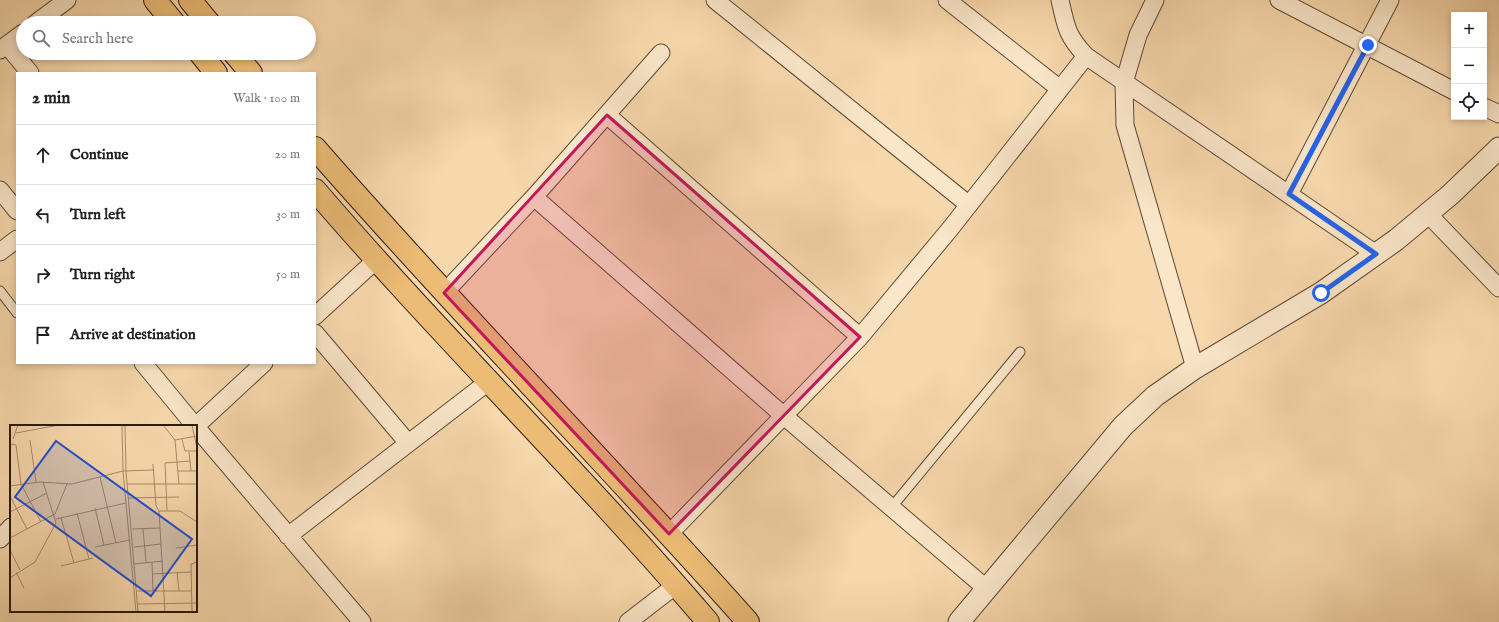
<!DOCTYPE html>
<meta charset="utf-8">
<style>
:root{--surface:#fff;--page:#f2f2f2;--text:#202124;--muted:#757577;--line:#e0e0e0}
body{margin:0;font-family:"IM FELL English",serif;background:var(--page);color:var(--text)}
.controls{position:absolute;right:12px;top:12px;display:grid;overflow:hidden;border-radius:0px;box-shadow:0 2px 6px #0003}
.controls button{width:36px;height:36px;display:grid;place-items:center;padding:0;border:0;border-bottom:1px solid var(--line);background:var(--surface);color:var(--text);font:20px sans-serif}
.stop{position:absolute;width:12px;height:12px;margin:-9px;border:3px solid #2563eb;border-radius:50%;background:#fff}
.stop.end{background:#2563eb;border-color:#fff;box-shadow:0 1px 4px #0008}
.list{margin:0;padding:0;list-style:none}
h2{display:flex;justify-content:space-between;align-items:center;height:52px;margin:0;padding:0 16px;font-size:17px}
h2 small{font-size:13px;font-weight:400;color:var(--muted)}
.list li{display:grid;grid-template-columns:26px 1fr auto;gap:12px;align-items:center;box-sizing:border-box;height:60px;padding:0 16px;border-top:1px solid var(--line)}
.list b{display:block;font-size:15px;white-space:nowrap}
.list em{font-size:13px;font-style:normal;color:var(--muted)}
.icon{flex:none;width:22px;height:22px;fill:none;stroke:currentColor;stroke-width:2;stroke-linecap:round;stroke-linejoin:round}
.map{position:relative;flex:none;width:1499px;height:622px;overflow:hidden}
.search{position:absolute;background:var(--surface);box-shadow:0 2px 6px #0003;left:16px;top:16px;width:300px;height:44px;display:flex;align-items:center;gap:10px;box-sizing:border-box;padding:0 14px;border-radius:22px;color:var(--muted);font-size:15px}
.panel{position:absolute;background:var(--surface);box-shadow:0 2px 6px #0003;left:16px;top:72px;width:300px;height:292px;border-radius:0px}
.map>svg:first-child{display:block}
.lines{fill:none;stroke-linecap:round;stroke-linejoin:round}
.service-casing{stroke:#5d4a35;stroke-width:11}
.minor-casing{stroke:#5d4a35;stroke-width:19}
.tertiary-casing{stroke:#5d4a35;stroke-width:23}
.primary-casing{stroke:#2a1a0d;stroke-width:24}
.service{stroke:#fae6c9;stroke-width:9}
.minor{stroke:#fae6c9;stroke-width:17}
.tertiary{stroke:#fae6c9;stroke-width:21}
.primary{stroke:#ecbc76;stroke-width:22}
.route{stroke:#2563eb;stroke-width:5}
.marked{fill:#c2185b;fill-opacity:0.2;stroke:#c2185b;stroke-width:3;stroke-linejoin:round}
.inset-road{fill:none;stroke:#a58c6c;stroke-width:1}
.view{fill:#1d4ed8;fill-opacity:0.15;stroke:#1d4ed8;stroke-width:2}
.inset-edge{fill:none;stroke:#2a1a0d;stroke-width:2}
</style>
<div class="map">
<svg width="1499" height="622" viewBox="0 0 1499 622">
<rect width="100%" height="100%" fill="#f7d8ac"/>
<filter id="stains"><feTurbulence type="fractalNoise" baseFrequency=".005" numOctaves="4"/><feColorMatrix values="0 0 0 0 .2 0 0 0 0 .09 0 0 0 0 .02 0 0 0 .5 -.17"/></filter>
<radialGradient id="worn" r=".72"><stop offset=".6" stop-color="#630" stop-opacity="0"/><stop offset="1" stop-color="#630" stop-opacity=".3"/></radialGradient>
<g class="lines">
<g class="service-casing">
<path id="service" d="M0,291l17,22
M891,508l129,-156"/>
</g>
<g class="minor-casing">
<path id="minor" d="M715,0l254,205
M947,0l113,89
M1060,0c6,27 7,36 26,56l290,198
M1155,0l-17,35 -14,48 1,42 70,243
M1279,0l175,91
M36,23l31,-23
M7,45l23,28
M0,50l23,-17
M1484,107l15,7
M607,115l253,222
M0,190l17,21
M1289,194l101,-194
M534,197l250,219 203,173
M1428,214l71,74
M0,252l17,-13
M444,293l90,-96 127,-144
M315,316l61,-56
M315,333l93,110
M143,363l52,63
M196,426l68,-63
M196,427l166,195
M669,534l191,-197 90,-108 136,-173
M288,536l200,-154
M0,539l11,-12
M628,622l48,-37"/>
</g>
<g class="tertiary-casing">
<path id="tertiary" d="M959,622l164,-196 32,-30 40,-28 126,-75 75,-53 54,-45 49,-47"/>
</g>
<g class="primary-casing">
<path id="primary" d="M155,0l19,23
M190,0l19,23
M200,53l16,20
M234,53l17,20
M315,148c141,162 291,314 433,474
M315,190c127,148 267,284 393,432"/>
</g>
<use href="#service" class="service"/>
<use href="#minor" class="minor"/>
<use href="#tertiary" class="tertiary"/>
<use href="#primary" class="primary"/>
</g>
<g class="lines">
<path class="route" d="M1321,293l55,-39 -87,-60 79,-149"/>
</g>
<path class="marked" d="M607,115l253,222 -191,197 -225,-241z"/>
<g transform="translate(10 425)">
<rect width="187" height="187" fill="#f7d8ac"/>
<path class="inset-road" d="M112,0l1,46 13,141M115,0l1,46 12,141M153,0l12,15 22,-4M182,0l5,23M6,8l43,-8M3,14l5,-14M172,14l3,12h12M20,15l6,42M165,15l4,44M0,19l6,1 5,39 20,38M179,27l2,19M143,39l3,42 3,5M168,46h19M90,52l16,66M117,59h70M0,61l30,-4 32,2 51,-13 31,-1M0,71l17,33M118,73l51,-1M187,74v-22M85,83l9,37M157,85l-2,-47 25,-2M0,87l37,-19M67,88l12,46M51,93l13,45M46,94l70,-16M122,104l28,-1M133,104l3,33M0,113l45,-24 12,-30M85,122l35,-7M124,122l27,-3M166,123l21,-3M0,125l10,20M142,137l1,29M123,139l30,-3M51,141l32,-8M6,147l8,16M167,147l2,19M142,149l39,-2M0,153l25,-16 21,-39 -13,-41M127,166h55M128,179l59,-1M155,187l-6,-101h21l17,11M182,187l-1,-48 6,-2"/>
<path class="view" d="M46,16l136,98 -41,57 -136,-99z"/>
<rect width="187" height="187" class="inset-edge"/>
</g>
<rect width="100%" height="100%" filter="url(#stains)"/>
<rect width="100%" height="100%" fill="url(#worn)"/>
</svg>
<div class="controls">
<button>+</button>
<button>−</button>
<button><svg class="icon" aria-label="locate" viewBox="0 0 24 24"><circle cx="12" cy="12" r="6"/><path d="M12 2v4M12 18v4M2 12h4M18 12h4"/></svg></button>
</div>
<div class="stop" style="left:1321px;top:293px"></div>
<div class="stop end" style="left:1368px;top:45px"></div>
<div class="search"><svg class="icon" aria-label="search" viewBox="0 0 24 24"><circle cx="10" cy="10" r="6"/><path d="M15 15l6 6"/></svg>Search here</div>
<section class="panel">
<h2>2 min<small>Walk · 100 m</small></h2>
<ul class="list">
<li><svg class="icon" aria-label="ahead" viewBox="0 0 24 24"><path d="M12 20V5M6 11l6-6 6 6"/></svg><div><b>Continue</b></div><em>20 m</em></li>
<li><svg class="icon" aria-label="left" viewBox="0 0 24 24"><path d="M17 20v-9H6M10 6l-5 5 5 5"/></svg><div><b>Turn left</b></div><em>30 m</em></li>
<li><svg class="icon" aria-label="right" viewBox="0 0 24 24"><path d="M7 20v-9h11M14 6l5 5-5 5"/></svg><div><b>Turn right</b></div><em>50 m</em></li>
<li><svg class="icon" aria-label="arrive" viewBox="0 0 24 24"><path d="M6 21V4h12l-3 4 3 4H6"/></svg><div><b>Arrive at destination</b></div></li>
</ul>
</section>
</div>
